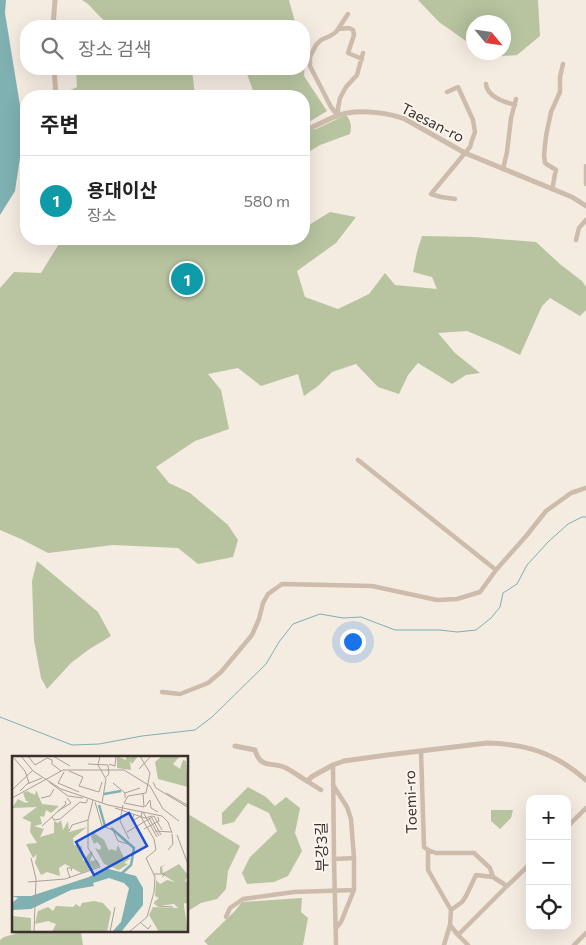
<!DOCTYPE html>
<html lang="ko">
<meta charset="utf-8">
<style>
:root{--surface:#fff;--page:#f6f6f6;--text:#202124;--muted:#757577;--line:#e0e0e0;--accent:#1f5a5e}
body{margin:0;font-family:Commissioner,"Noto Sans KR",sans-serif;background:var(--page);color:var(--text)}
.controls{position:absolute;right:15px;bottom:15px;display:grid;overflow:hidden;border-radius:10px;box-shadow:0 5px 20px #0002}
.controls button{width:45px;height:45px;display:grid;place-items:center;padding:0;border:0;border-bottom:1px solid var(--line);background:var(--surface);color:var(--text);font:25px sans-serif}
.compass{position:absolute;left:466px;top:15px;width:45px;height:45px;border-radius:50%;background:var(--surface);box-shadow:0 5px 20px #0002;rotate:119deg}
.you{position:absolute;left:352px;top:641px;width:18px;height:18px;margin:-12px;border:4px solid #fff;border-radius:50%;background:#1a73e8;box-shadow:0 0 0 8px #1a73e833}
.badge{display:grid;place-items:center;width:32px;height:32px;border-radius:50%;background:var(--accent);color:#fff;font-size:16px;font-weight:700}
.pin{position:absolute;translate:-50% -50%;border:2px solid #fff;box-shadow:0 1px 5px #0006}
.list{margin:0;padding:0;list-style:none}
h2{display:flex;justify-content:space-between;align-items:center;height:65px;margin:0;padding:0 20px;font-size:21px}
h2 small{font-size:16px;font-weight:400;color:var(--muted)}
.list li{display:grid;grid-template-columns:32px 1fr auto;gap:15px;align-items:center;box-sizing:border-box;height:90px;padding:0 20px;border-top:1px solid var(--line)}
.list b{display:block;font-size:19px;white-space:nowrap}
.list p{margin:0;font-size:16px;white-space:nowrap;color:var(--muted)}
.list em{font-size:16px;font-style:normal;color:var(--muted)}
.icon{flex:none;width:28px;height:28px;fill:none;stroke:currentColor;stroke-width:2;stroke-linecap:round;stroke-linejoin:round}
.map{position:relative;flex:none;width:586px;height:945px;overflow:hidden}
.search{position:absolute;background:var(--surface);box-shadow:0 5px 20px #0002;left:20px;top:20px;width:290px;height:55px;display:flex;align-items:center;gap:12px;box-sizing:border-box;padding:0 18px;border-radius:20px;color:var(--muted);font-size:19px}
.panel{position:absolute;background:var(--surface);box-shadow:0 5px 20px #0002;left:20px;top:90px;width:290px;height:155px;border-radius:20px}
.map>svg:first-child{display:block}
.green{fill:#b8c4a0}
.water{fill:#7fb0b2}
.lines{fill:none;stroke-linecap:round;stroke-linejoin:round}
.stream{stroke:#7fb0b2;stroke-width:1}
.minor{stroke:#cdbbac;stroke-width:4.5}
.tertiary{stroke:#cdbbac;stroke-width:5}
.labels{text-anchor:middle;dominant-baseline:central;stroke-width:4;stroke-linejoin:round;paint-order:stroke}
.street-label{font-size:15px;fill:#3b302b;stroke:#fbf5ee}
.inset-river{fill:none;stroke:#7fb0b2;stroke-width:2.5}
.inset-road{fill:none;stroke:#aaa098;stroke-width:1}
.view{fill:#1d4ed8;fill-opacity:0.15;stroke:#1d4ed8;stroke-width:2.5}
.inset-edge{fill:none;stroke:#3b302b;stroke-width:2.5}
</style>
<div class="map">
<svg width="586" height="945" viewBox="0 0 586 945">
<rect width="100%" height="100%" fill="#f4ebe1"/>
<path class="green" d="M82,0h207l7,26h-187l-21,-22z
M418,0h120l2,36 -23,19 -28,2 -6,-4 21,-1v-30h-30l-1,24 -34,-24z
M304,41l2,4 -2,31 23,35 -18,11 -5,-1v-25h-49l-8,-22 -5,-5h62z
M76,69h116l3,27h-130l-1,-3 13,-6z
M346,115c5,6 6,11 4,19l-30,11 -13,8 -3,-5v-17l12,-2z
M330,212l26,5 -20,26 -39,28 8,26 33,12 31,-15 16,-21 10,12 42,4 -5,-12 -19,-5 4,-20 5,-16 52,1 62,5 25,23 21,16 4,6v23l-6,6 -30,-18 -8,8 -22,49 -20,-10 -33,-14 -29,2 17,20 25,20 -14,2 -14,9 -34,-21 -10,12 -9,19 -21,-7 -22,-23 -24,8 -14,14 -14,10 -6,-22 -37,12 -23,-18 -30,6 13,16 8,39 -34,12 -39,26 13,16 21,10 38,32 10,15 -5,17 -35,7 -20,-16 -65,-3 -65,8 -27,-14 -21,-9v-242l14,-16 27,1 21,-34h242v-11z
M37,561l61,51 13,24 -23,14 -17,13 -24,26 -6,-11 -7,-38 -2,-59z
M248,787l18,10 9,9 11,-9 14,11 -5,25 7,18 -14,25 -14,6 -27,2 -5,-11 8,-16 27,-26 -8,-18 -21,-10 -14,19 -12,3v-12z
M491,810h22l-2,8 -11,11 -9,-8z
M188,814l52,32 -12,25 -2,18 -9,10 -16,4 -13,8z
M302,898l-1,14 7,6 -5,27h-95l-4,-4 31,-30 7,-9z
M25,931h58l-2,2 2,12h-83v-5l4,-3z"/>
<path class="water" d="M0,0h6l-1,13 19,117 -9,61 -15,24z"/>
<g class="lines">
<path class="stream" d="M0,717l72,28 27,-1 43,-8 53,-6 17,-13 54,-53 13,-22 14,-18 27,-10 23,4 18,-1 34,13h45l17,2 19,-2 15,-12 9,-11 3,-14 14,-9 10,-19 21,-23 20,-18 14,-7h4"/>
<path class="minor" d="M348,14l-12,18 -6,4 -9,4 -5,5 -6,12v9l21,41 7,9v-8l2,-10 6,-11 11,-12 6,-22
M339,29l10,-1 4,2 1,5 -6,18 14,6
M486,84c1,13 19,18 29,21
M447,92l11,-5 15,33 2,12 -3,8 -2,7 -39,47 10,3 14,2
M586,166v18
M503,169l4,-17 4,-34 5,-19
M552,189c2,-6 2,-13 4,-19l-11,-7 -1,-8 2,-19 5,-24 9,-20v-15l3,-13
M576,240l3,-12 7,-8
M358,460l138,110
M162,692l18,2 28,-11 13,-11 31,-37 7,-16 4,-16 5,-9 14,-10 90,2 65,14 20,-1 23,-7 16,-22 31,-35 19,-24 25,-18 15,-5
M421,751l3,96 4,3v20l23,40 -1,15
M333,765l1,94 2,86
M307,781l14,9
M333,785l14,22 4,12 3,39v32l-13,32 -5,6
M567,827l19,-19
M428,850l8,3h38l16,15 3,9 14,9 23,-22
M334,859l20,-1
M451,910l11,-8 4,-6 10,-21 17,2
M226,917l4,-9 13,-9 51,-7 60,-2
M458,935l49,-49
M444,945l6,-20 8,10 10,10
M574,945l12,-12"/>
<path class="tertiary" d="M53,26l2,-26
M54,69l2,27
M304,128h6c12,-5 25,-13 37,-15 17,-3 42,0 58,6l60,34 107,44 14,9
M235,746l20,4c6,20 17,11 31,18 8,4 14,9 21,13l6,-5 20,-11 11,-4 43,-6 100,-12c40,1 68,10 99,37"/>
</g>
<g class="labels">
<g class="street-label">
<text transform="translate(433 122) rotate(27)">Taesan-ro</text>
<text transform="translate(410 802) rotate(-92)">Toemi-ro</text>
<text transform="translate(321 847) rotate(-91)">부강3길</text>
</g>
</g>
<g transform="translate(12 756)">
<rect width="176" height="176" fill="#f4ebe1"/>
<path d="M105,0l9,4v-4h12l-6,8 -2,-3 1,9 -14,-2zM150,0h18l-7,8 7,5 3,-9 3,1 2,26 -30,-8 -3,-17zM24,34l6,14 17,2 -8,7 -5,-3 -2,7 -4,-1 2,8 -8,2 10,3 -4,8 14,-4v-12l4,2 3,-3 2,10 5,-9 1,11 18,-5 -14,11 1,7 8,1 1,15 8,-10 2,2 -3,8 7,-1 3,6 -19,7 -16,-9 -6,4 1,8 -13,-4 -6,3 -6,-12 2,-9 -4,4 -7,-14 11,-1 -7,-11 1,-10 -9,-4 15,-11 -25,1 6,-9 8,4 3,-2h-3l-3,-8 4,-2 8,4zM81,76l11,8 5,11 2,-2 5,2 2,-6 6,13h7l-7,5 4,1 -9,6 -15,-6 -9,-16 5,2 1,-4 -4,-4 -3,2 -3,-7zM154,108l-4,3 1,6 16,-9 9,11 -3,6 3,2v21l-4,-1v3l4,26h-29l-10,-17 4,-8 25,1 -4,-4 -15,2 -5,-4 5,-4 -4,-2 1,-16 4,4 7,-4 8,2 -15,-9v-6zM82,145l9,2 8,9 -4,20h-55l4,-8 -8,-3 -13,3 3,-13 10,-4 5,4 3,-5 17,1 3,-3 4,3 2,-4zM0,160l19,2v14h-19z" fill="#b8c4a0"/>
<path d="M93,112l31,8 7,12v17l-22,27h-9l9,-10 8,-34 -5,-5 -15,-5 -16,5 1,3 -23,4 -40,19 -19,1v-7l6,-5 -6,-2h19l58,-19z" fill="#7fb0b2"/>
<path class="inset-river" d="M92,38l17,-3M87,49l6,21M99,72l23,20 -3,17 -10,9"/>
<path class="inset-road" d="M0,0l13,15 4,12M9,0l12,15 28,18 47,16 54,11 6,6 4,11M16,0l7,9 12,-7 5,2M41,0l17,10M88,0l-2,9 8,14 -4,24M128,0l10,17 -4,20M40,4v4l9,7M76,8l20,1 1,9 -3,3M97,8l6,2 1,-10M127,13l12,-13M57,15l14,6 -4,9 20,6 3,-10M52,16l-6,11 21,9M37,26l19,14 15,2M141,26l3,6 33,20M101,27l12,10v5M0,34l21,-20M8,35l7,-7 15,-6M113,37l15,-5M154,37l23,13M131,38l1,13 -20,-4 4,-7 18,-3M0,42l51,-28h61l26,16 13,23 16,12M29,42l9,-2 4,-7M83,46l7,24 11,4 5,11 10,3M111,49l-3,16 9,18M133,51l5,-7 1,8 7,4M103,52l30,10 7,-2M46,55l13,-8 -4,-5M131,56l14,25M122,58l-2,7 9,-5M142,60l8,14M40,61l2,3 6,-1 20,-17 6,1 2,-4M137,62l10,18M140,62l9,17M30,70l24,-22 -1,-3M132,73l15,-8 -1,-4M57,75l3,-6 16,-5M143,75l16,1M115,76l27,-16M165,79l12,32M156,94l5,-6 -1,-10M19,102l5,21 -2,53M142,118h11l-3,3M58,122l-3,-10h5l-1,3M16,126l37,-3 35,-12 -12,-19v-28l5,-20M142,147l4,3 15,1M128,166l8,7 3,-4M98,176l5,-25M117,176l18,-15 7,-25 1,-15 -9,-19 10,-8 -2,-11 -13,-22 1,-5"/>
<path class="view" d="M117,57l18,33 -53,29 -18,-33z"/>
<rect width="176" height="176" class="inset-edge"/>
</g>
</svg>
<div class="controls">
<button>+</button>
<button>−</button>
<button><svg class="icon" aria-label="locate" viewBox="0 0 24 24"><circle cx="12" cy="12" r="6"/><path d="M12 2v4M12 18v4M2 12h4M18 12h4"/></svg></button>
</div>
<svg class="compass" viewBox="-18 -18 36 36"><path d="M0-13l5 13h-10z" fill="#e53935"/><path d="M0 13l5-13h-10z" fill="#757577"/></svg>
<div class="you"></div>
<div class="pin badge" style="left:187px;top:279px;background:#0f9aa8">1</div>
<div class="search"><svg class="icon" aria-label="search" viewBox="0 0 24 24"><circle cx="10" cy="10" r="6"/><path d="M15 15l6 6"/></svg>장소 검색</div>
<section class="panel">
<h2>주변<small></small></h2>
<ul class="list">
<li><span class="badge" style="background:#0f9aa8">1</span><div><b>용대이산</b><p>장소</p></div><em>580 m</em></li>
</ul>
</section>
</div>
